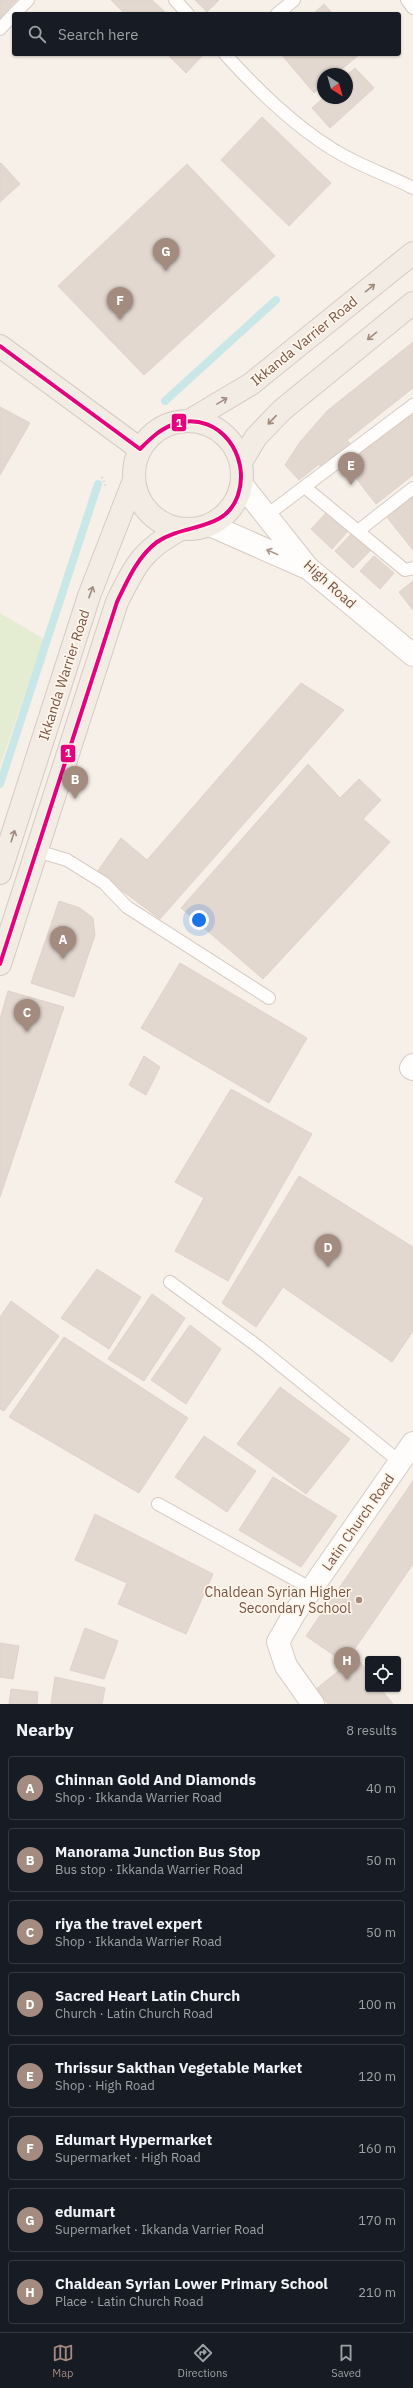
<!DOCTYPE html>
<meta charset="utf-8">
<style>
:root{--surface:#171b24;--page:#242831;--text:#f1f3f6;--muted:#9ea1a6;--line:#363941;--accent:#a38b7f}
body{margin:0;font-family:"IBM Plex Sans",sans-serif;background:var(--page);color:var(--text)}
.controls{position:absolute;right:12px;bottom:12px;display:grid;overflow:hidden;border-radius:4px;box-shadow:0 1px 3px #0004}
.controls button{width:36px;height:36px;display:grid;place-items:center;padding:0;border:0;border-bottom:1px solid var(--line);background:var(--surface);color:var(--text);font:20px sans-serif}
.compass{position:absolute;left:317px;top:68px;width:36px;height:36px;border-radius:50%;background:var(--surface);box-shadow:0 1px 3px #0004;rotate:143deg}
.you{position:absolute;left:199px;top:920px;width:14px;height:14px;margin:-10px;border:3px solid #fff;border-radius:50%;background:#1a73e8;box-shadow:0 0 0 6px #1a73e833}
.badge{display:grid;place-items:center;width:26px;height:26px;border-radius:50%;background:var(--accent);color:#fff;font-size:13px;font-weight:700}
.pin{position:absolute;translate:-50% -33px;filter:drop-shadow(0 1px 2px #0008)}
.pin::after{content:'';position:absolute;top:21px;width:14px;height:12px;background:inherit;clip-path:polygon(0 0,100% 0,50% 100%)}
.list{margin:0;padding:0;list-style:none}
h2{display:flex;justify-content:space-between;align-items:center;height:52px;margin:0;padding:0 16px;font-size:17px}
h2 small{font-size:13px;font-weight:400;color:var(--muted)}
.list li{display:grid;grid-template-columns:26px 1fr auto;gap:12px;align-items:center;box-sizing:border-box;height:64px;margin:0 8px 8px;padding:0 8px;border:1px solid var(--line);border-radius:4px}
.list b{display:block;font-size:15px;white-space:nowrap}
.list p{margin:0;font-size:13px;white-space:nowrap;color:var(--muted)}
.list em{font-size:13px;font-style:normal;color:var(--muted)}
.icon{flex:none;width:22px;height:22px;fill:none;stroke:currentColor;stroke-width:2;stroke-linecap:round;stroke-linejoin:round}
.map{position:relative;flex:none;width:413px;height:1704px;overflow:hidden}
.search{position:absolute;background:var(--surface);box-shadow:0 1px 3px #0004;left:12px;right:12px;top:12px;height:44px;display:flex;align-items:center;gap:10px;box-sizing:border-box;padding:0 14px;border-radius:4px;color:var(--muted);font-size:15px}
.sheet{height:628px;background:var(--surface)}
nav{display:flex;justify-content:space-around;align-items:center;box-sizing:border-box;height:56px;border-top:1px solid var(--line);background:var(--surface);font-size:11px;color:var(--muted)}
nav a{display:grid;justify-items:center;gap:2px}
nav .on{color:var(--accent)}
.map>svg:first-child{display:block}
.green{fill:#e4edd2}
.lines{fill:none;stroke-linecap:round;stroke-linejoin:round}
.stream{stroke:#c9e7e7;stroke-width:8}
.building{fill:#e3d8d0;stroke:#e0d2ca}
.service-casing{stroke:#d6cbc5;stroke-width:14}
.minor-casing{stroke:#d6cbc5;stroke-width:24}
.secondary-casing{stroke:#d6cbc4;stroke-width:24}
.primary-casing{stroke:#d6cac4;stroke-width:24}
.path{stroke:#dad0cb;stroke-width:2.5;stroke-dasharray:1 3;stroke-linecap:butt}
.service{stroke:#fefdfc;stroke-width:12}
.minor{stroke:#fefdfc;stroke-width:22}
.secondary{stroke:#fefdfc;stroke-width:22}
.primary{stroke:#f2ece4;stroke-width:22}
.bus-1-casing{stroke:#fff5e9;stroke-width:7}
.bus-1{stroke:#e5007d;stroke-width:4}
.oneway{stroke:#a18a7e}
.oneway2{stroke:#ac988f}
.poi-dot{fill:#a38b7f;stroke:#fff5e9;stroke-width:1.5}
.labels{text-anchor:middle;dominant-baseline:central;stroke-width:3.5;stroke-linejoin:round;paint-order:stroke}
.street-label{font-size:14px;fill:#765547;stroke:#fff5e9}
.poi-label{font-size:14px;fill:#765547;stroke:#fff5e9;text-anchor:end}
.line-badge{stroke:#fff5e9;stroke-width:1.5}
.badge-label{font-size:11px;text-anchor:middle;font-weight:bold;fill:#fff}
</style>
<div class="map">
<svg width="413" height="1704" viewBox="0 0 413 1704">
<rect width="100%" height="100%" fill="#f7f0e8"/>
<path class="green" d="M0,613l44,26 -44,127z"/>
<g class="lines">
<path class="stream" d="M165,401l111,-101
M0,784l98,-300"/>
</g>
<path class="building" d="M0,0h17l-17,18z
M111,0h41l13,12 -40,2z
M195,0h24l-12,12z
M324,4l9,10h-20z
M167,54h37l-18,19z
M281,54h79l-24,20h-13v11l-9,8z
M355,68l19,20 -44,40 -18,-20 11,-10h24v-23z
M262,117l69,66 -42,43 -68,-66z
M1,163l19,21 -20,18v-38z
M187,164l88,92 -131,119 -86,-89z
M413,342v46l-66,52 4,4 -30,23 -2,-3 -20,16 -14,-15 15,-23 27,-31z
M0,407l30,16 -30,52z
M413,413v62l-37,29 -31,-40z
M413,496v54l-27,-34z
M327,512l21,19 -16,18 -21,-20z
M353,532l18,18 -18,18 -18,-17z
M374,556l20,17 -14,16 -20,-18z
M413,581v29l-14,-18z
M301,683l43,27 -184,209 -63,-47 24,-34 26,22z
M308,764l32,34 19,-19 22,21 -18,19 27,23 -127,137 -82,-71z
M59,901l21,7 13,10 2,17 -21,62 -43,-14z
M180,963l127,75 -38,65 -128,-75z
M8,991l56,16 -64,190v-178z
M144,1056l16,11 -14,28 -17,-10z
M231,1089l81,45 -84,147 -53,-30 29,-53 -29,-16z
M299,1176l114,71v84l-21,31 -109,-75 -27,40 -34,-24z
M97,1269l44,28 -32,52 -48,-31z
M152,1294l33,24 -41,63 -36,-22z
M11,1301l48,35 -55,75 -4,-2v-92z
M190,1325l31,24 -35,55 -35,-24z
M64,1337l124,81 -49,75 -130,-76z
M280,1387l70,52 -44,55 -69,-50z
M204,1436l52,35 -29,41 -52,-35z
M273,1477l64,39 -36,51 -62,-37z
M413,1481v83l-68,99 -39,-27z
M95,1514l118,60 -27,60 -68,-30 9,-21 -52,-23z
M85,1628l33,13 -14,38 -34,-9z
M0,1643l19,3 -6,33 -13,-2z
M356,1657l12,15v17h13l12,15h-65l-12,-15z
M55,1677l50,11 -3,16h-51z
M11,1689l27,3 -1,12h-28z"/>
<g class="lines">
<g class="service-casing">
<path id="service" d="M175,0l13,14
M407,0l6,8
M14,14l14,-14
M277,14l17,-14
M0,29l14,-15
M225,54c35,39 82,84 129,107 20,10 40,17 59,27
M307,485v4l98,81 8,-2
M267,515l146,-110
M358,531l55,-43
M37,851l30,9 37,23 23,24 142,91
M170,1282l86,63 144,117
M158,1504l154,85"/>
</g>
<g class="minor-casing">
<path id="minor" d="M413,1065l-2,3 2,1
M313,1704l-27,-38 -8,-24 16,-28 119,-171"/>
</g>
<g class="secondary-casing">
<path id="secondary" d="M242,485l66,83 105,87
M210,525l95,42"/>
</g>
<g class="primary-casing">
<path id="primary" d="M0,346l140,103
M189,421l62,-37 162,-131
M134 475a54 54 0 1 1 108 0a54 54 0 1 1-108 0Z
M241,462l15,-25 26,-27 131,-107
M0,873l89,-277 45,-116
M0,964l117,-362c19,-38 25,-52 64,-73"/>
</g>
<path class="path" d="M102,477l4,10"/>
<use href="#service" class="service"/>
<use href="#minor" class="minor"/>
<use href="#secondary" class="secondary"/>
<use href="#primary" class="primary"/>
<g class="bus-1-casing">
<path id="bus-1" d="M0,346l140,103c11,-11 21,-21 37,-26 43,-11 74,33 61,72 -12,37 -54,28 -81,47 -19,14 -30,39 -40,60l-117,362"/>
</g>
<use href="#bus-1" class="bus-1"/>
</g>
<defs><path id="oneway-shaft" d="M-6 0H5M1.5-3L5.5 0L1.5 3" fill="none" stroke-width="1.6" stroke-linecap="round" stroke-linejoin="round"/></defs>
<g class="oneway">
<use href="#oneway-shaft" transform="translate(370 288) rotate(-39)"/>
<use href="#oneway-shaft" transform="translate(372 336) rotate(141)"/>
<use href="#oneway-shaft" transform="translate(222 401) rotate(-31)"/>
<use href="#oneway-shaft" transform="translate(272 420) rotate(133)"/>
<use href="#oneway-shaft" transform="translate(91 592) rotate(-70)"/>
<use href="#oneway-shaft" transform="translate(13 836) rotate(-72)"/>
</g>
<use class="oneway2" href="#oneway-shaft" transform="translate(272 552) rotate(-156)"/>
<circle class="poi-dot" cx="359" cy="1600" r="4"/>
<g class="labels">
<g class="street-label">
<text transform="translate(304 341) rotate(-39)">Ikkanda Varrier Road</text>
<text transform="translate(330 584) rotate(42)">High Road</text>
<text transform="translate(64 675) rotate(-72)">Ikkanda Warrier Road</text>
<text transform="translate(358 1522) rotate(-55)">Latin Church Road</text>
</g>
<g class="poi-label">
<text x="351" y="1592">Chaldean Syrian Higher<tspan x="351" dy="16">Secondary School</tspan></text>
</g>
</g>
<g class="line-badge">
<rect x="171" y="413" width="16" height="19" rx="4" fill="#e5007d"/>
<rect x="60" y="744" width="16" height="19" rx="4" fill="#e5007d"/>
</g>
<g class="badge-label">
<text x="179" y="427">1</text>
<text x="68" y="757">1</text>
</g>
</svg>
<div class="controls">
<button><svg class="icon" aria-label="locate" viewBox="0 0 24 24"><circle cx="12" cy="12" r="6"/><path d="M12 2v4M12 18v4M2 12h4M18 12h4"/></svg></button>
</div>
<svg class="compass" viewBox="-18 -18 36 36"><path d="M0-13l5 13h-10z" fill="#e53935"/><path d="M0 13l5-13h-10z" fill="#9ea1a6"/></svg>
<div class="you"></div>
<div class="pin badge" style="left:63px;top:959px">A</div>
<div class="pin badge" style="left:75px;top:799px">B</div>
<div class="pin badge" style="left:27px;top:1032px">C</div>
<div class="pin badge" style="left:328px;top:1267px">D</div>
<div class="pin badge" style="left:351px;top:485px">E</div>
<div class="pin badge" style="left:120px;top:320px">F</div>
<div class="pin badge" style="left:166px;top:271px">G</div>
<div class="pin badge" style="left:347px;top:1680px">H</div>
<div class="search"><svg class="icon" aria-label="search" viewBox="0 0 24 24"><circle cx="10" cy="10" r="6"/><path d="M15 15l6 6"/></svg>Search here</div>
</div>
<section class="sheet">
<h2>Nearby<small>8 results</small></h2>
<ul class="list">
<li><span class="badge">A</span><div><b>Chinnan Gold And Diamonds</b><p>Shop · Ikkanda Warrier Road</p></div><em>40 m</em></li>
<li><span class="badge">B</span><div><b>Manorama Junction Bus Stop</b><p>Bus stop · Ikkanda Warrier Road</p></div><em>50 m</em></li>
<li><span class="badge">C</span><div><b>riya the travel expert</b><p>Shop · Ikkanda Warrier Road</p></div><em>50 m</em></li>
<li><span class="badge">D</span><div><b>Sacred Heart Latin Church</b><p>Church · Latin Church Road</p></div><em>100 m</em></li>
<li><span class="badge">E</span><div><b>Thrissur Sakthan Vegetable Market</b><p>Shop · High Road</p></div><em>120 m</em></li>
<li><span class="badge">F</span><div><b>Edumart Hypermarket</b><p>Supermarket · High Road</p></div><em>160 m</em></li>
<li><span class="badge">G</span><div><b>edumart</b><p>Supermarket · Ikkanda Varrier Road</p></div><em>170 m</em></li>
<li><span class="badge">H</span><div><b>Chaldean Syrian Lower Primary School</b><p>Place · Latin Church Road</p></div><em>210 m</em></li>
</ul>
</section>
<nav>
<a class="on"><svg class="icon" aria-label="map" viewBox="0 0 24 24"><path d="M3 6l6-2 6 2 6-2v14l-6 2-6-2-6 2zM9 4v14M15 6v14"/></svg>Map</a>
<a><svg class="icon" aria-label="directions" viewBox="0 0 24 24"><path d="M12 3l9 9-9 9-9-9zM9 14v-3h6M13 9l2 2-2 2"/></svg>Directions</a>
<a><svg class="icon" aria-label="saved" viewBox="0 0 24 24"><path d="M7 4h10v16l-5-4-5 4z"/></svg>Saved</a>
</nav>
